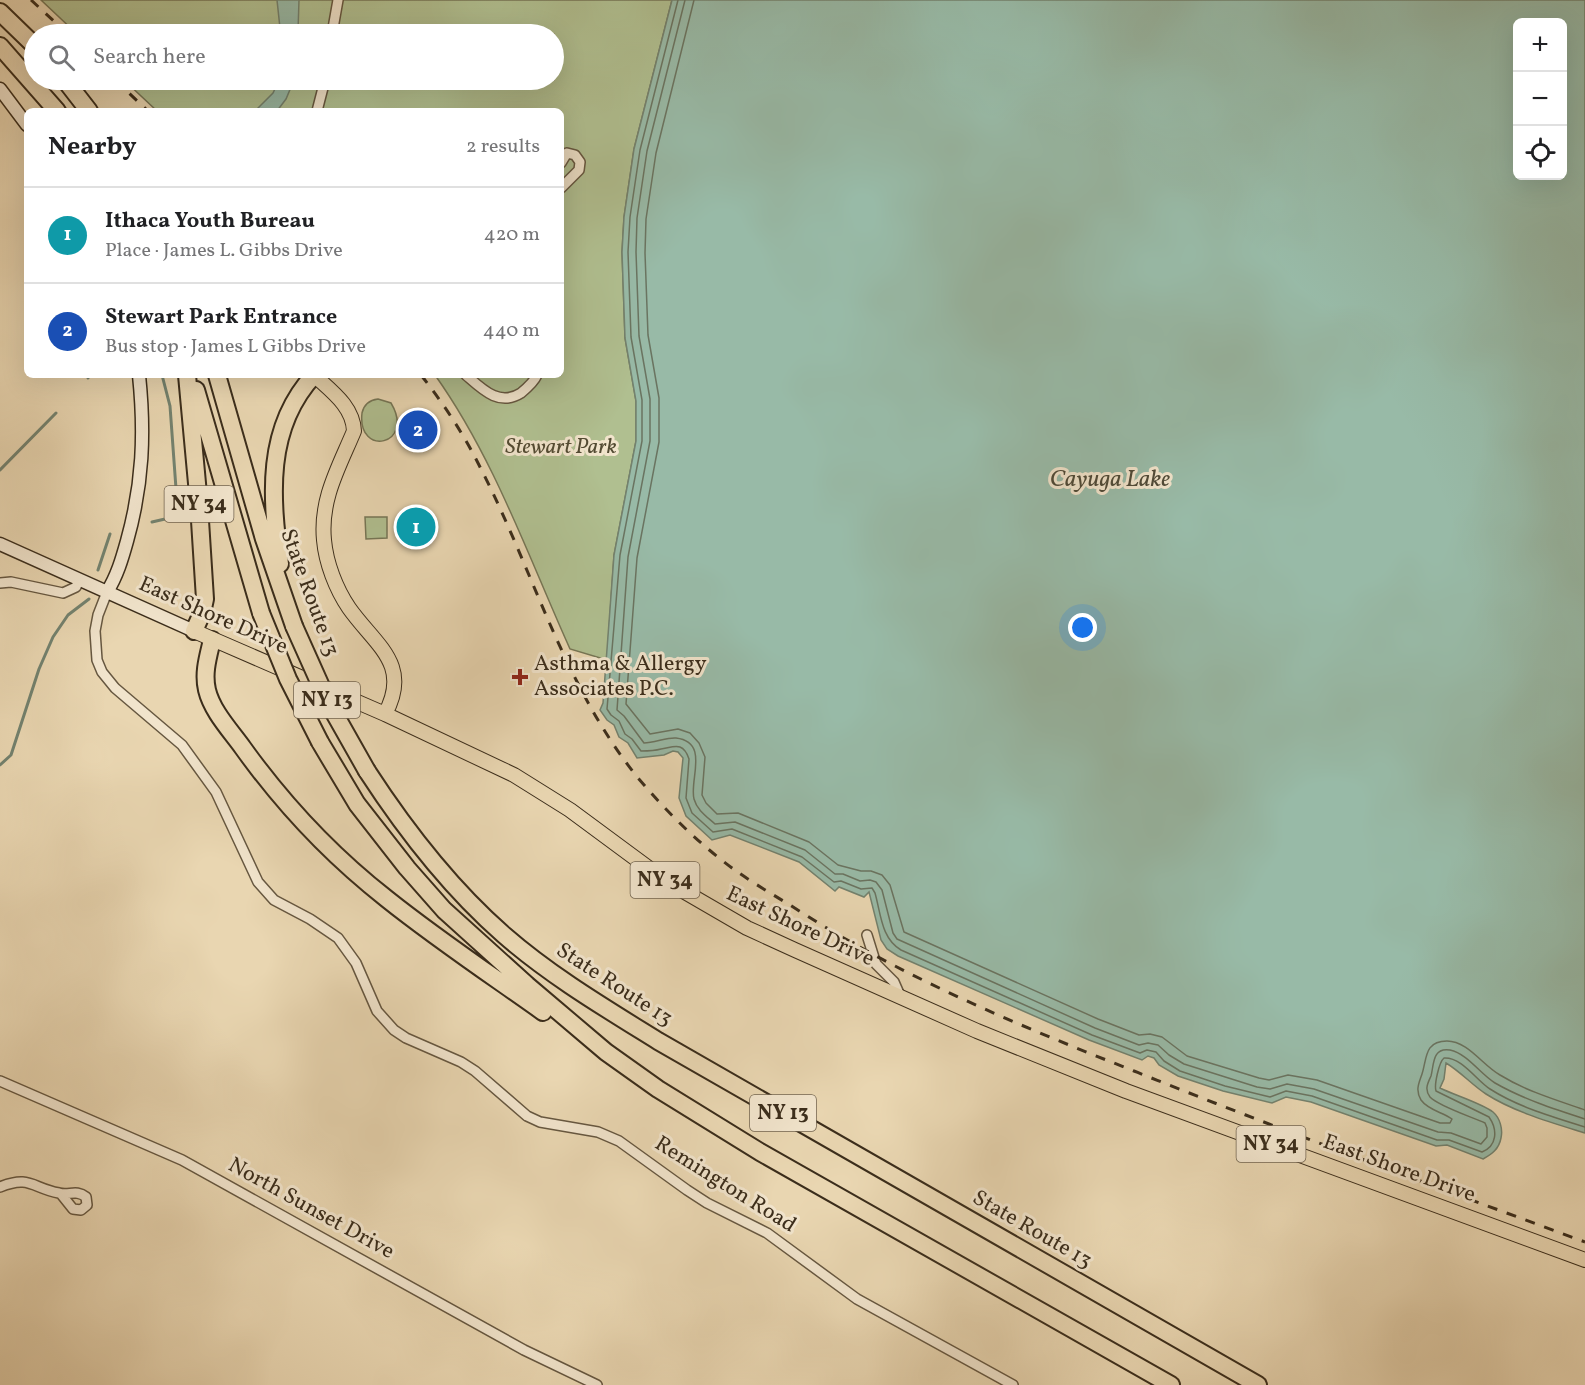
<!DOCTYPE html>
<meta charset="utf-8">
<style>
:root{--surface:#fff;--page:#f2f2f2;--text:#202124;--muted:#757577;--line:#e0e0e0;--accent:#8f2418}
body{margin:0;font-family:Vollkorn,serif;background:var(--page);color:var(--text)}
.controls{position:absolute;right:18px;top:18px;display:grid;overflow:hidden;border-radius:9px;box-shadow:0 6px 24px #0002}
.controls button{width:54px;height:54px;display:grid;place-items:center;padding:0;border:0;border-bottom:2px solid var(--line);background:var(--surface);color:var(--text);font:30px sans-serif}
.you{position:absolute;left:1083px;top:628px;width:21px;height:21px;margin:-15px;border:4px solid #fff;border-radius:50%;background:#1a73e8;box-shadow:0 0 0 9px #1a73e833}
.badge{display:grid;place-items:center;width:39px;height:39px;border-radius:50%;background:var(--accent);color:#fff;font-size:20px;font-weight:700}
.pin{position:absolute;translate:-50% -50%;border:3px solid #fff;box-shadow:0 2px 6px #0006}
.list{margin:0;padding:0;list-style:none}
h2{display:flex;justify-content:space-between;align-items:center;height:78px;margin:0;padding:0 24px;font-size:26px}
h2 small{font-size:20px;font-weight:400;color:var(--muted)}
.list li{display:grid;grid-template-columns:39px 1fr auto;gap:18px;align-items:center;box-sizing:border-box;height:96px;padding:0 24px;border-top:2px solid var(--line)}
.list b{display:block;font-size:22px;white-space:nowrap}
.list p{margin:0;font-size:20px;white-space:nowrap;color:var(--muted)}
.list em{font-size:20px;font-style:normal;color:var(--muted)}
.icon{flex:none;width:33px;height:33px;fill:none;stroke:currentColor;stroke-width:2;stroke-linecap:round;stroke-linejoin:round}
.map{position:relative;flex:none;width:1585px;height:1385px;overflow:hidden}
.search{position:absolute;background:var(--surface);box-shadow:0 6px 24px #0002;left:24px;top:24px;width:540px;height:66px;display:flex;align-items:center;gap:15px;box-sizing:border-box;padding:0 21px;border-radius:33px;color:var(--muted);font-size:22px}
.panel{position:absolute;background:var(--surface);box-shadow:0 6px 24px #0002;left:24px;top:108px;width:540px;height:270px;border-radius:9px}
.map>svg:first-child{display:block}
.green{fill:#b0bf90;stroke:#767656;stroke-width:1.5}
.water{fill:#98baa7;stroke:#73826f;stroke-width:1.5;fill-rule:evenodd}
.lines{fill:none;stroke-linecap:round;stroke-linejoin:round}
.shore{stroke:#6a7461;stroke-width:1.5}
.stream{stroke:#73826f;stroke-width:3}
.street-casing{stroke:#665740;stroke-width:12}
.secondary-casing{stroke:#3b2d1b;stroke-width:15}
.primary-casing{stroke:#3b2d1b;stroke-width:16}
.highway-casing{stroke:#3b2d1b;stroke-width:20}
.street{stroke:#f1e4cc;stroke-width:9}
.secondary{stroke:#f1e4cc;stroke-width:12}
.primary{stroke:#e9d6b1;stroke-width:14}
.highway{stroke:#e9d6b1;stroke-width:16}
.rail{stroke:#3b2d1b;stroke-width:3;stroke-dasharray:10 10;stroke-linecap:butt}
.highway-bridge-casing{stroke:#3b2d1b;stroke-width:20;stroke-linecap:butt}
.highway-bridge{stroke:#e9d6b1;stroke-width:16}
.poi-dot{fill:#8f2418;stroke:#f1e4cc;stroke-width:2}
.labels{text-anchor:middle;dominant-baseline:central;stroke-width:6;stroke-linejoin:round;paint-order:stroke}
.shield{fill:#f1e4cc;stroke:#726450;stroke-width:1.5}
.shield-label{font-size:21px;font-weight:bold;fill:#3b2d1b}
.park-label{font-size:22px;font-style:italic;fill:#524a32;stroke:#f1e4cc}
.street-label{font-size:22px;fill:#3b2d1b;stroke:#f1e4cc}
.poi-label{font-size:22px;fill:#3b2d1b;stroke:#f1e4cc;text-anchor:start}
.water-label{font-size:24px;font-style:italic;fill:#4e4937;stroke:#f1e4cc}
</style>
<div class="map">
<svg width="1585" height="1385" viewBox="0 0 1585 1385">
<rect width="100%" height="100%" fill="#e9d6b1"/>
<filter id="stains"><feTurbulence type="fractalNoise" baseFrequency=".00333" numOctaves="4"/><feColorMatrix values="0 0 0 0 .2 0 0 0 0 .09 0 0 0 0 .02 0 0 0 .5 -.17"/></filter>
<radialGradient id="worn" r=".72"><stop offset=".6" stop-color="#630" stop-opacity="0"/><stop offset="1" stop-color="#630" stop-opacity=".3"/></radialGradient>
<path class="green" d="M41,0h631l-38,149 -10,68 -2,35 3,86 11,63v40l-22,114 -7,105 -37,-11c-42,-93 -76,-191 -135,-274h126v-264h-404l-33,-31h430v-46h-477z
M378,399l13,4c25,42 -34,55 -29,10 2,-9 8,-13 16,-14z
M365,517h22v21l-21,1z"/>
<path class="water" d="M277,0h22l-1,32c-5,2 -14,1 -18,-4z
M672,0h913v1133c-32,-10 -71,-21 -99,-39 -14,-9 -25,-22 -40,-31l-2,16 -4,9c14,7 41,15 53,24 7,6 10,17 8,26 -2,11 -9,16 -18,21l-36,-14 -11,1 -125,-44 -25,-5 -14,6 -49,-12 -45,-15 -19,-11 -5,-7 -6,-2 -6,4 -53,-20 -191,-84 -11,-7 -6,-9 -12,-48 -5,5 -25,-10 -4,4 -36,-29 -69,-27 -18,5 -26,-24 -7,-18 4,-40 -5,-6 -5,-1 -9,4 -27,3 -9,-15 -9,-6 -5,-12 -7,-5 -7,-10 3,-7 11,-148 22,-114v-40l-11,-63 -3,-86 2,-35 10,-68zM1562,22v154h-44v-154z
M279,80h15l-8,19 -9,12h-22l18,-18z"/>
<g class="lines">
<path class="shore" d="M678,0l-38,150 -10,67 -2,35 3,85 11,63v41l-22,114 -13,154 4,6 8,6 6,13 7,5 9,12c6,0 13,0 20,-2 13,-2 22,-8 28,10l-3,39 6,15 21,19 19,-3 70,28 32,25 7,-1 20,8 11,-1 3,5c6,21 6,45 26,57l191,85 48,18 7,-3 9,2 8,9 16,10 45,15 45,11 16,-6 26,5 125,44h12l33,12c15,-6 16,-22 7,-35l-53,-26c-2,-6 3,-29 8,-33 18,-1 32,22 46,31 28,18 63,28 95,38
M685,0l-38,151 -10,67 -1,34 3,84 11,63v42l-22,116 -11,153 7,6 20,27c10,0 24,-6 32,-5 34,4 13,42 18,61 3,11 12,17 21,25l20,-2 70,28 30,24h8l17,7 10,-1 6,2 6,8 11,43 4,6 198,89 44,17 9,-2 10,2 11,10 15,9 73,23 13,2 17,-5 27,5 124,43 13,1 30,11 6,-7v-9l-2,-5c-13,-6 -47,-17 -55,-26 -6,-8 -2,-14 1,-21 3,-11 1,-29 19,-26 18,4 30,24 45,33 28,16 59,26 90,36
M694,0l-38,153 -10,66 -1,34 3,82 11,63v44l-22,116 -11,146 24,30 28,-5 12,4 9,10 6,14 -3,38 4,8 11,11 21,-1 71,29 29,23 23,6h10l11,4 8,10 14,47 194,87 41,16 11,-1 12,3 25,19 72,22 10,2 19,-5 29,5 123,43h10l2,-4c-10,-7 -24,-9 -31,-19 -6,-10 -2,-17 1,-26 5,-15 2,-33 25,-33 21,0 36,25 53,34 26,16 56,25 85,35"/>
<path class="stream" d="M88,378l2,-3
M0,470l56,-57
M152,522l26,-6 -8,-110 -8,-31
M98,570l12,-36
M0,765l11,-10 28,-86 14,-32 15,-22 21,-16"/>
<g class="street-casing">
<path id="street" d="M332,34l6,-34
M317,111l8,-31
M561,163l6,-10 8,2 5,7 -1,8 -18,18
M466,375c16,14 33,32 55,18 6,-5 13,-11 16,-18
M0,583l11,-1 52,11 13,-6 3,-7
M107,592l-9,23 -3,16 2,29 5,12 13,16 67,57 34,47 42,90 16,18 36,19 28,19 18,25 21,48 17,19 12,8 55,24 14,9 52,45 13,6 58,10 21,9 68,49 20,13 60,30 90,66 156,86
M867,935l9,29 18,18 7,16
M0,1081l182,79 342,190 73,35
M0,1187c30,-12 32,1 59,6 10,3 17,-4 27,4l1,8 -6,5 -8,-1 -12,-15"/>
</g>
<g class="secondary-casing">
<path id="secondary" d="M0,89l27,36
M0,544l194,87
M107,592c10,-16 15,-33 20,-51 16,-57 18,-108 12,-166"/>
</g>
<g class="primary-casing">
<path id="primary" d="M314,375c17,16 39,31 40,56 -15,36 -34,68 -30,109 2,23 12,49 25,68 26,37 63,56 36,106
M194,631l191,83 129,61 56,35 96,71 81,47 48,22 182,81 149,60 459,169"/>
</g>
<g class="highway-casing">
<path id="highway" d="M0,12l34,33
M0,46l57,65
M65,80l24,31
M187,375l12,130 6,94 -3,14 -8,18
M217,375l47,164 30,87
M196,390l65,223
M280,564c-9,-67 -15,-136 34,-189
M212,640c-4,17 -9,33 -5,50 5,21 23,40 36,58 41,57 89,108 144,151 50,40 104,76 156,113
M320,742l37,62 50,64 37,42 83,75 79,67 52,37 102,63 411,233
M367,771c39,60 82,116 137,164 47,41 101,73 154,106l600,344"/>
</g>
<use href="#street" class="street"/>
<use href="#secondary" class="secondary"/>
<use href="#primary" class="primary"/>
<use href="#highway" class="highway"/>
<path class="rail" d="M31,0l37,34
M115,80l33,31
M421,375c22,28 42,58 58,90 54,104 84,220 159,313 28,33 59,64 94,90 18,13 38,25 58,37 107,70 225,119 344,166 149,60 300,115 451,171"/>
<g class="highway-bridge-casing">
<path id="highway-bridge" d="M261,613l27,66 32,63
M294,626l34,76 39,69"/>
</g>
<use href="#highway-bridge" class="highway-bridge"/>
</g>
<path class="poi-dot" d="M517 668h6v6h6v6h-6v6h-6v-6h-6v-6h6z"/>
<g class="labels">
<g class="shield">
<rect x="164.5" y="486" width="69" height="36" rx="4.5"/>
<rect x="294" y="682" width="66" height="36" rx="4.5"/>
<rect x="630.5" y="862" width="69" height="36" rx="4.5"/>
<rect x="750" y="1095" width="66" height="36" rx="4.5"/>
<rect x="1236.5" y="1126" width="69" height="36" rx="4.5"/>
</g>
<g class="shield-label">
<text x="199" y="504">NY 34</text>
<text x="327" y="700">NY 13</text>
<text x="665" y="880">NY 34</text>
<text x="783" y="1113">NY 13</text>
<text x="1271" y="1144">NY 34</text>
</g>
<g class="park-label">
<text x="561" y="447">Stewart Park</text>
</g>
<g class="street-label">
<text transform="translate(309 593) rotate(70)">State Route 13</text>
<text transform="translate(213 616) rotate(24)">East Shore Drive</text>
<text transform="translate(800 927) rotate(25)">East Shore Drive</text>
<text transform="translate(614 985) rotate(33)">State Route 13</text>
<text transform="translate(1399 1169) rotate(20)">East Shore Drive</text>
<text transform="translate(725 1185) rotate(32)">Remington Road</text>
<text transform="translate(311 1209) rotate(29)">North Sunset Drive</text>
<text transform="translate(1032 1230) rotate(30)">State Route 13</text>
</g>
<g class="poi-label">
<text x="534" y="664">Asthma &amp; Allergy<tspan x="534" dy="25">Associates P.C.</tspan></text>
</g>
<g class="water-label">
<text x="1110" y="480">Cayuga Lake</text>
</g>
</g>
<rect width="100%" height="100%" filter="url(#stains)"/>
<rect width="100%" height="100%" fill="url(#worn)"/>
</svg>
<div class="controls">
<button>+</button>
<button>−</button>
<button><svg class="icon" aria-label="locate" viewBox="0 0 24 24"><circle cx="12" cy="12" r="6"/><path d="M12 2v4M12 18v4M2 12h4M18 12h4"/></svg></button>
</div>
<div class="you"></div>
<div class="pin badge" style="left:416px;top:527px;background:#0f9aa8">1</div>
<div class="pin badge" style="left:418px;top:430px;background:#1a4fb4">2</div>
<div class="search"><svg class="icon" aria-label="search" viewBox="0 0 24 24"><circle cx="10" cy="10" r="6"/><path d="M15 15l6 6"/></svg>Search here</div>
<section class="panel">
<h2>Nearby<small>2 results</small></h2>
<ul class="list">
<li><span class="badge" style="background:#0f9aa8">1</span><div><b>Ithaca Youth Bureau</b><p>Place · James L. Gibbs Drive</p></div><em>420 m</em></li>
<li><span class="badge" style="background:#1a4fb4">2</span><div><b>Stewart Park Entrance</b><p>Bus stop · James L Gibbs Drive</p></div><em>440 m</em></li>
</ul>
</section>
</div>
